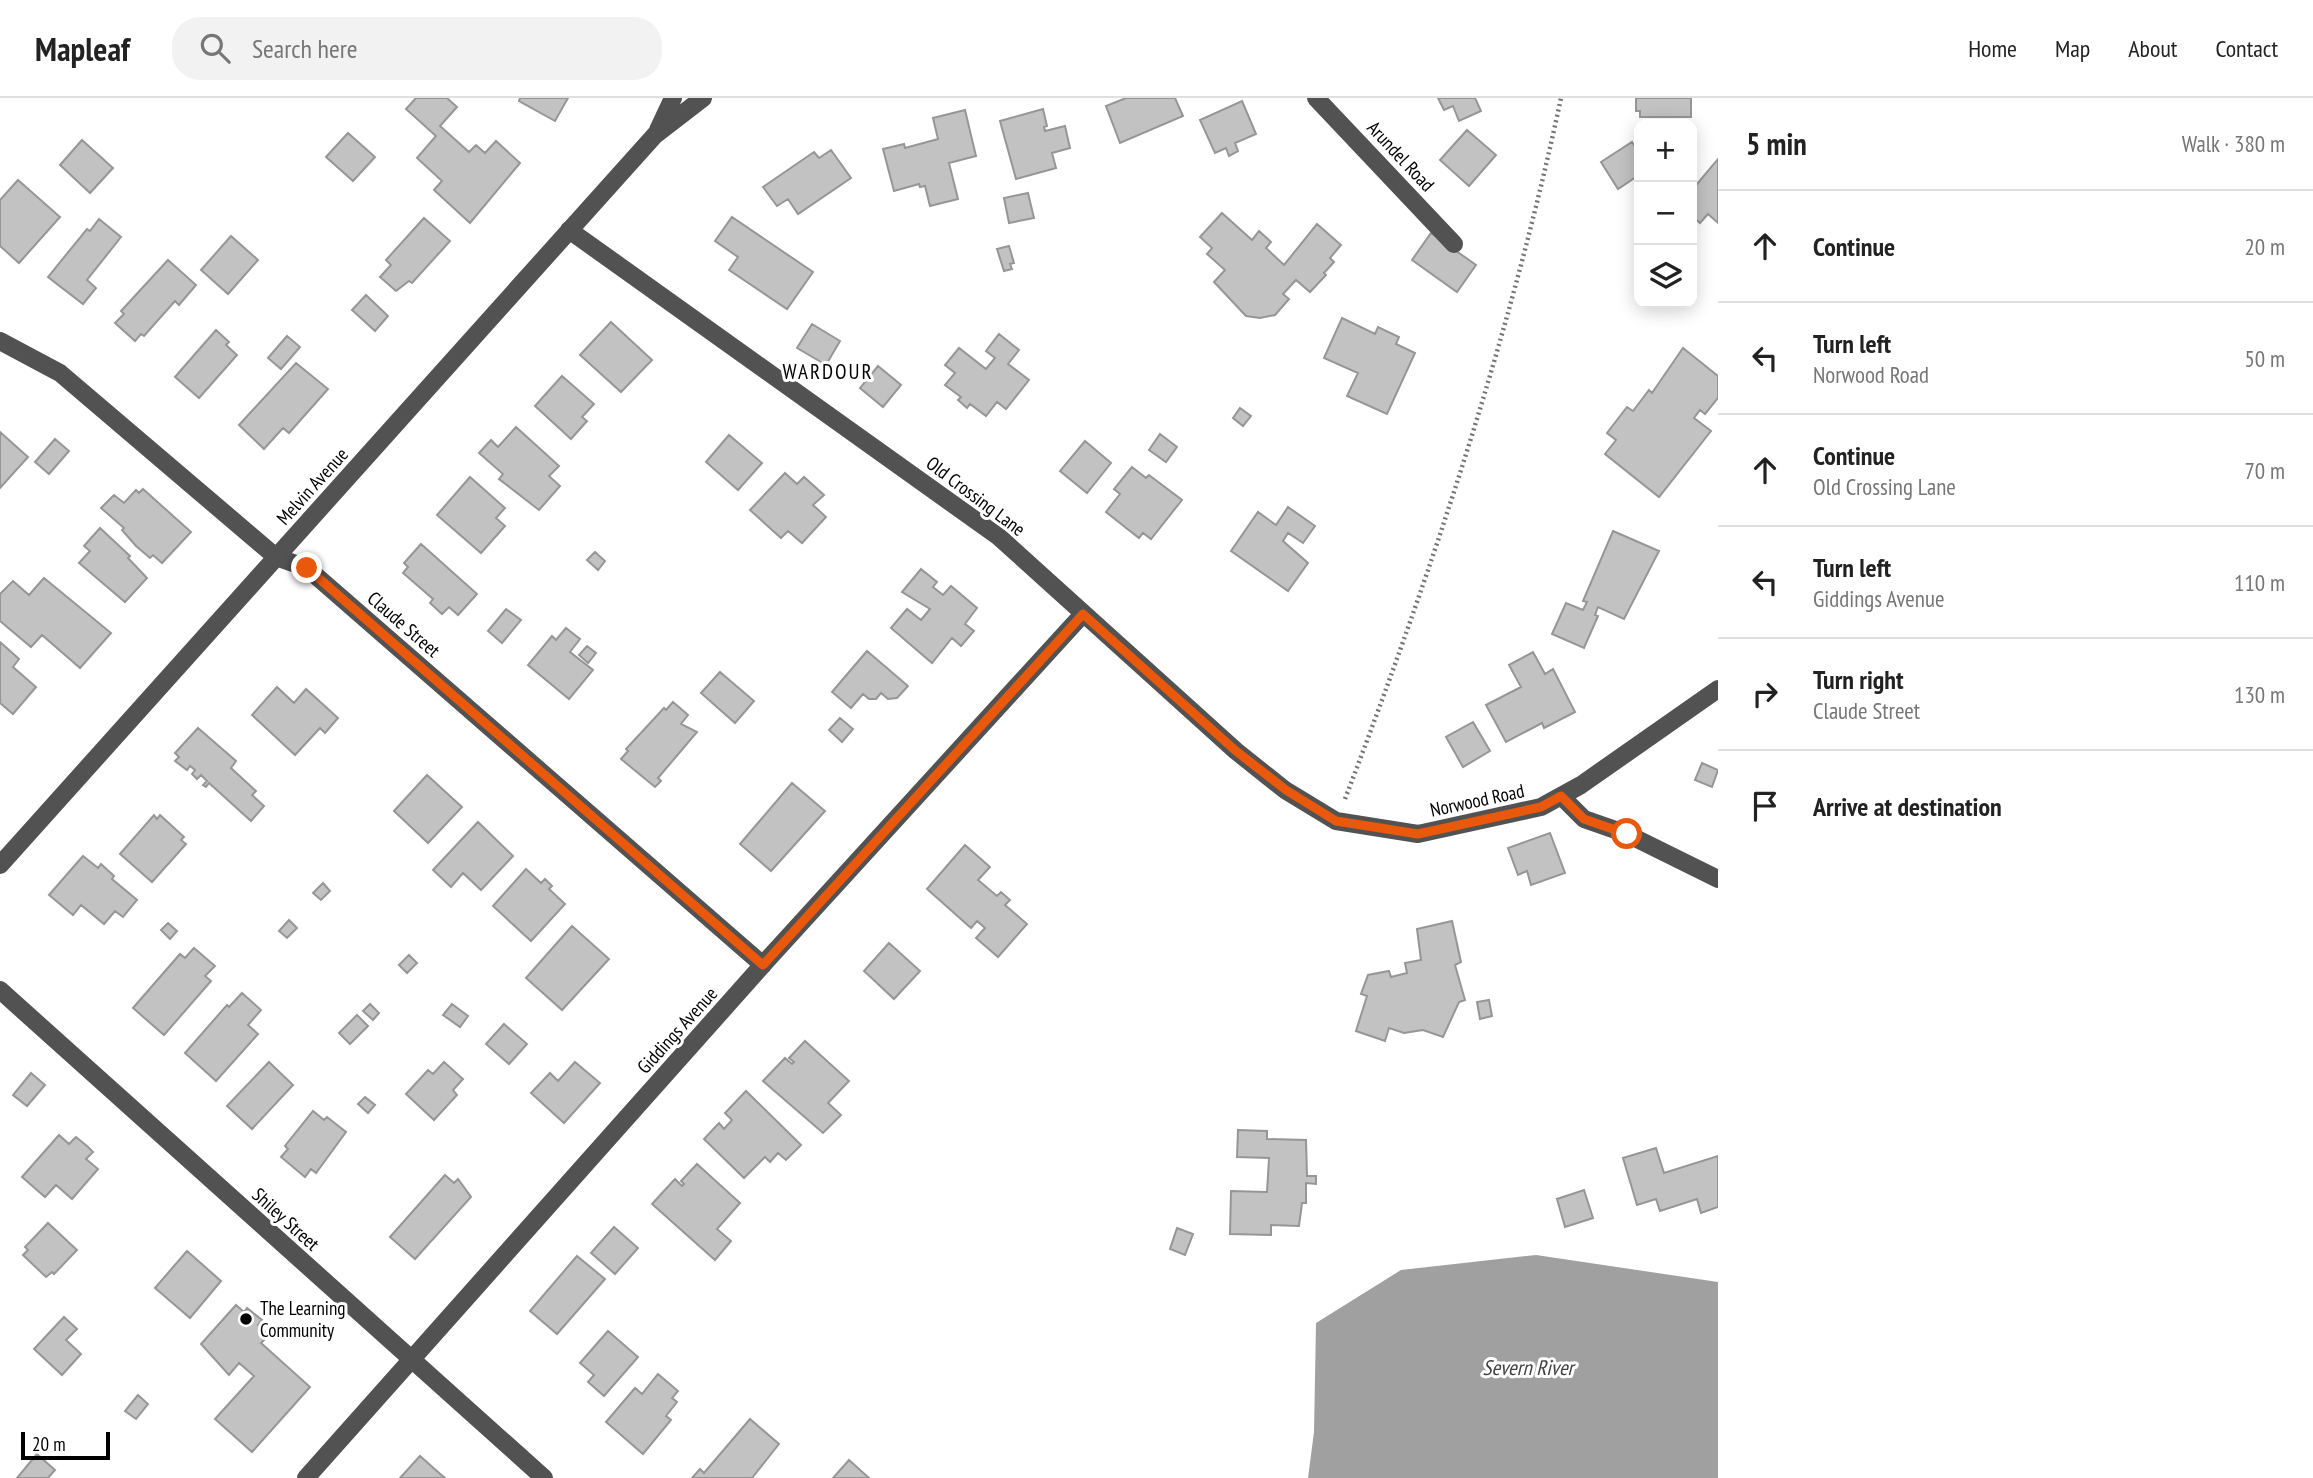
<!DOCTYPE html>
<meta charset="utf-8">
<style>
:root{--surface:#fff;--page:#f2f2f2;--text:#222;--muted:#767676;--line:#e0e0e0}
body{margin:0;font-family:"PT Sans Narrow",sans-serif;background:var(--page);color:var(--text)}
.controls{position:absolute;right:21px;top:21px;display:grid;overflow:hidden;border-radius:14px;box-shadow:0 4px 18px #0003}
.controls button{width:63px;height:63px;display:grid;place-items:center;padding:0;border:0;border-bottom:2px solid var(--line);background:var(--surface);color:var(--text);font:35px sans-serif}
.scale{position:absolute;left:21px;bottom:18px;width:89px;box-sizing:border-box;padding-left:7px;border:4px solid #000;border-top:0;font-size:19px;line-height:24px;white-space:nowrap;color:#000;-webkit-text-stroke:5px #fff;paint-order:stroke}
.stop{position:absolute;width:21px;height:21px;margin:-16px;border:5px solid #ea580c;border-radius:50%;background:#fff}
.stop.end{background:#ea580c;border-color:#fff;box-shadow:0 2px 7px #0008}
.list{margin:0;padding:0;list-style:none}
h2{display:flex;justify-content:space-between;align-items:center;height:91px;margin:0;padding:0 28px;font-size:30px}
h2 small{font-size:23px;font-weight:400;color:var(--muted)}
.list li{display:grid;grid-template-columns:46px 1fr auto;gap:21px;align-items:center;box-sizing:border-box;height:112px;padding:0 28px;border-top:2px solid var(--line)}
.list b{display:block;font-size:26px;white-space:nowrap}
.list p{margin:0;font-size:23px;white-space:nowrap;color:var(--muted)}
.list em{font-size:23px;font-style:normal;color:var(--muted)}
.icon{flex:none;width:38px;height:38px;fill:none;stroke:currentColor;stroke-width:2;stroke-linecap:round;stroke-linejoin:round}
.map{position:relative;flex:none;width:1718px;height:1380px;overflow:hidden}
header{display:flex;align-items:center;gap:42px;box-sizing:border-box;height:98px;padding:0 35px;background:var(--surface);border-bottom:2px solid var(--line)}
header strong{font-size:33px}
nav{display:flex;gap:38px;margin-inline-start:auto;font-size:24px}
.search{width:490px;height:63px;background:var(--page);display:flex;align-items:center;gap:18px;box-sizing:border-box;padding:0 24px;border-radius:28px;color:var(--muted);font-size:26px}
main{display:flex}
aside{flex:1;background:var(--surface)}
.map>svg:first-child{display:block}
.water{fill:#a0a0a0}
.building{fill:#c2c2c2;stroke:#969696;stroke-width:2}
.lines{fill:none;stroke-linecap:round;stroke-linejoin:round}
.path{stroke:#747474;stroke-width:4.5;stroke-dasharray:2 3.5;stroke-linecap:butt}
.minor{stroke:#525252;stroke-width:18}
.route{stroke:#ea580c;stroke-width:9}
.poi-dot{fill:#000;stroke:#fff;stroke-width:2.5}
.labels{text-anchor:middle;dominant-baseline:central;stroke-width:6;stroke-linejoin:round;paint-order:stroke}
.street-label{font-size:19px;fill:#000;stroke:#fff}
.poi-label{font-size:19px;fill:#000;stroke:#fff;text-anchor:start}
.neighbourhood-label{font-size:21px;letter-spacing:2px;fill:#000;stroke:#fff}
.water-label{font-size:21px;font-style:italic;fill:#414141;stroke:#fff}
</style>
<header>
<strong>Mapleaf</strong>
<div class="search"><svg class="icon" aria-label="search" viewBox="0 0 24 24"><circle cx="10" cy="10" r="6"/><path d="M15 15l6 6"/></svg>Search here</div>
<nav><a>Home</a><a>Map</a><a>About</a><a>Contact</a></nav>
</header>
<main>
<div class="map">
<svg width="1718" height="1380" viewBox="0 0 1718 1380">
<rect width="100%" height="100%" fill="#fff"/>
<path class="water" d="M1536,1157l182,27v196h-410l6,-46 2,-109 85,-53z"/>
<path class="building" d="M416,0h31l10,9 -17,19 29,26 7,-7 9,8 11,-12 24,22 -50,60 -36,-33 8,-9 -25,-23 19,-22 -30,-27z
M520,0h48l-13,23 -36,-20z
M1126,0h49l8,18 -63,27 -14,-37z
M1438,0h37l6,13 -22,10 -6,-15 -9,4z
M1636,0h55v19h-51v-6h-4z
M1242,3l14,33 -21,9 3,8 -9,5 -3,-8 -11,5 -15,-33z
M1043,11l4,17 -3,1 1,4 20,-5 5,22 -18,5 4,15 -40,11 -16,-58z
M965,12l11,46 -27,7 9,36 -28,7 -5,-20 -5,1 -1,-3 -25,7 -11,-42 21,-5 1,4 33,-9 -5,-21z
M1467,32l29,25 -27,31 -29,-26z
M348,35l27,24 -22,24 -27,-24z
M82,42l31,28 -23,25 -30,-28z
M1632,44l7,11v22l-21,14 -17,-27z
M831,52l20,28 -53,36 -10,-15 -11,7 -14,-19 51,-35 5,6z
M1718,61v64l-10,-9 -8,9 -8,-7 3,-18 -3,-8z
M18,82l42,37 -41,46 -19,-17v-46z
M1028,95l6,25 -25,5 -5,-25z
M1222,115l30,27 7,-9 12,11 -5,6 18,17 33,-41 24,21 -11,13 4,4 -10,11 2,2 -16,17 -14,-12 -13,14 6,5 -14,16 -15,3 -14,-2 -32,-34 11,-12 -18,-16 5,-6 -12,-11z
M732,119l81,55 -26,37 -58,-39 9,-13 -23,-16z
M424,120l26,23 -38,42 -3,-2 -13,10 -16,-14 11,-12 -5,-5z
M99,121l22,18 -34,43 9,8 -13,16 -35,-27 39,-48 3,2z
M1431,135l45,32 -19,27 -45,-32z
M231,138l27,24 -30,34 -27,-24z
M1009,148l5,17 -4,1 2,5 -8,2 -7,-22z
M168,162l28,25 -17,20 -4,-4 -31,35 -3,-2 -6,7 -20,-18 9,-9 -3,-3z
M366,197l22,21 -13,15 -23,-21z
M1342,220l33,16 3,-7 21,10 -3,7 19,9 -28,61 -40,-18 11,-23 -34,-15z
M611,224l41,38 -31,32 -41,-37z
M812,226l28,17 -14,24 -29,-17z
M216,232l13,12 -3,3 11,10 -38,43 -24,-21z
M999,236l20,16 -11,14 21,16 -23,29 -9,-7 -11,14 -16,-12 -3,4 -9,-8 3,-3 -16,-12 10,-12 -10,-8 14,-17 27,21 9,-11 -9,-7z
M287,238l13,11 -19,22 -13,-11z
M1683,250l35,28v22l-13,16 -5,-4 -6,8 17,13 -52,66 -54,-43 11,-14 -9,-7 20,-26 6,4 16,-21 3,3z
M296,265l32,26 -39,44 -6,-5 -19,21 -25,-24z
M878,268l23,19 -18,22 -23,-19z
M562,278l32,28 -12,13 5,4 -16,18 -36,-33z
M1240,310l11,8 -8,10 -10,-8z
M516,329l43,39 -10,10 11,10 -21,24 -40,-31 4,-5 -24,-21 12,-13 7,7z
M0,334l28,25 -28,31z
M1160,336l17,13 -11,15 -17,-12z
M729,337l33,28 -24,27 -32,-28z
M55,341l14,12 -20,23 -14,-12z
M1085,343l26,22 -24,30 -27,-22z
M1132,369l14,11 3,-3 33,25 -31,39 -8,-6 -4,5 -33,-26 14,-18 -6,-5z
M785,375l12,11 7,-7 20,18 -11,10 13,12 -24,26 -14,-12 -7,7 -31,-28z
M470,379l35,31 -9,10 9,8 -24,27 -44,-38z
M143,391l48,43 -29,31 -9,-8 -3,3 -14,-12 -14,-16 2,-2 -23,-20 13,-13 10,8 12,-13 3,3z
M1288,409l27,19 -12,17 -15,-10 -5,8 25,22 -20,28 -57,-40 27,-39 18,13z
M100,430l30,28 -2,2 19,20 -22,24 -46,-39 11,-12 -6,-5z
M1613,433l46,20 -35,68 -26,-12 -3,8 3,1 -14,32 -32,-14 14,-31 17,7 4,-8 -4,-1z
M421,446l56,50 -19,21 -9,-8 -7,7 -12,-11 3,-4 -30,-26 5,-6 -4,-4z
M595,454l10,9 -7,9 -11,-10z
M921,471l16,13 -4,5 10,8 8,-9 26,22 -12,16 9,7 -13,15 -9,-8 -20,25 -41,-35 16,-19 14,11 9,-11 -28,-17z
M44,480l67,55 -31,35 -38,-33 -11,12 -31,-26v-27l13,-13 16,14z
M506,511l15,11 -19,23 -14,-12z
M566,530l14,11 -10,13 23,18 -24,29 -41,-34 24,-29 4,4z
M0,544l19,17 -6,8 23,20 -23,27 -13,-11z
M587,548l9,7 -8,10 -9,-8z
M867,553l41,35 -11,12 -9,1 -7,-6 -5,6h-7l-6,-5 -12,14 -19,-16z
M1533,554l12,22 8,-5 22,43 -31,16 -2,-5 -36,19 -20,-37 35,-18 -12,-22z
M720,574l34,29 -19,22 -34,-30z
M277,589l17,16 12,-14 32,29 -13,15 -5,-5 -25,27 -43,-40z
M673,604l15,13 -7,9 16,8 -39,46 3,3 -6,6 -34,-28 7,-8 -2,-2 38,-41 2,2z
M840,620l13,11 -11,13 -13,-12z
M1473,624l17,29 -27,16 -17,-30z
M198,630l38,33 -5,7 25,23 -4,4 12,11 -13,15 -42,-38 -3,4 -3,-2 4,-4 -6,-6 -4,4 -5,-5 3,-4 -5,-4 -3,4 -12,-9 4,-4 -4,-4z
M1702,665l16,7 -6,17 -17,-7z
M427,677l35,32 -34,36 -34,-32z
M792,685l33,28 -54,60 -31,-27z
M154,717l3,4 3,-4 24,22 -3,3 5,4 -34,38 -32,-28z
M478,724l35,34 -32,34 -18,-17 -12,14 -18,-17z
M1550,735l15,40 -34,12 -4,-14 -9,4 -10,-27z
M965,747l25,22 -12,13 19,16 4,-4 9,8 -5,5 22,19 -29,33 -22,-19 9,-10 -8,-7 -6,7 -44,-39z
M83,758l15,12 3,-4 13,12 -2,3 25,21 -14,17 -8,-6 -11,13 -23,-19 -8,10 -24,-20z
M526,771l15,14 4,-4 7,7 -3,3 16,15 -34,37 -38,-35z
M323,785l7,8 -9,9 -8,-7z
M289,822l8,8 -10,10 -8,-7z
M1452,823l9,41 -6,3 10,35 -6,2 -16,35 -20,-7 -19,3 -15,-5 -4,13 -29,-10 11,-35 -6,-2 7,-19 21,-4 2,6 16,-4 -2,-10 16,-3 -4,-31z
M168,825l9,8 -7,8 -9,-9z
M572,828l37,33 -47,51 -36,-32z
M889,845l31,28 -26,28 -30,-28z
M194,850l21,18 -10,10 6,5 -47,54 -31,-27 47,-54 5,4z
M409,857l8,8 -10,10 -8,-8z
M242,895l19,17 -13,15 10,9 -42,47 -31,-28 42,-48 2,2z
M1489,902l3,16 -12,3 -3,-17z
M370,906l9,9 -6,7 -10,-9z
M452,906l16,12 -8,11 -17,-12z
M357,917l11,11 -18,18 -11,-11z
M504,926l23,20 -18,20 -23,-20z
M805,943l44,40 -21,22 13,12 -18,18 -60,-52 22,-23 7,6 2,-2 -5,-4z
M269,964l24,23 -41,44 -25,-23z
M444,964l19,17 -10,11 4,5 -23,25 -28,-26 22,-24 5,4z
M575,964l25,21 -36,40 -33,-30 19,-20 8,8z
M31,975l14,12 -18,21 -14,-11z
M746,993l55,54 -15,15 -8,-7 -8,9 -5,-5 -21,21 -40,-39 15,-16 5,6 8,-9 -7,-7z
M365,999l10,8 -7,8 -10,-9z
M313,1013l11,9 3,-3 19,15 -30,41 -5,-4 -6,8 -24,-20 7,-8 -3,-3z
M1238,1032l29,1v8l39,1 1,36h9v8l-10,-1v20h-4l-3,23 -28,-1v10l-41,-1 1,-43 36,1 2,-34 -32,-1z
M59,1037l10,9 7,-7 11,9 6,6 -7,7 12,10 -26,30 -16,-14 -11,12 -23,-20z
M1656,1050l8,25 54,-17v51l-17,6 -4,-14 -37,12 -4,-12 -19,6 -14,-47z
M697,1066l43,39 -23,26 14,12 -16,19 -63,-56 23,-25 7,7 2,-2 -3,-3z
M445,1077l9,8 4,-4 13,18 -56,62 -25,-22z
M1584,1092l9,28 -28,9 -8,-28z
M48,1125l29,27 -23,24 -2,-2 -6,5 -23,-22 5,-5 -3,-3z
M614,1129l24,21 -23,26 -24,-21z
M1177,1130l16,6 -8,21 -15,-6z
M187,1153l34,30 -31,37 -35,-30z
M577,1158l28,23 -48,55 -27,-23z
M236,1207l8,7 3,-4 15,12 -4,5 11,10 -8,8 49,44 -58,65 -37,-33 39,-43 -15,-13 -10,12 -28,-31z
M64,1219l13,12 -11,11 15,14 -19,21 -28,-26z
M608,1233l30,26 -34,39 -16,-14 6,-7 -14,-12z
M658,1276l20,17 -6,7 5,4 -11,14 5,4 -28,34 -37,-32 29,-34 7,6z
M138,1297l10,9 -12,15 -11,-8z
M750,1321l29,25 -27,34h-60l8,-9 4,4z
M37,1356l18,16 -7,8h-31z
M420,1358l18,16 7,6h-45z
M849,1362l20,18h-36z"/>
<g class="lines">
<path class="path" d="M1345,701c87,-228 165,-462 216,-701"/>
<path class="minor" d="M1316,0l138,146
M658,32l15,-32
M569,132l430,307 237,214 49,39 51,31 82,13 123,-27 40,-22 137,-96
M0,243l60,32 216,184 31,11 456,397
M1561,698l23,23 43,15 91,45
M0,767l655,-730 48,-37
M0,892l544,488
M306,1380l462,-519 315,-345"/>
</g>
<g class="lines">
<path class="route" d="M307,470l456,397 320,-351 153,137 50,39 50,31 82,13 123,-27 20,-11 23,23 43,15"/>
</g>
<circle class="poi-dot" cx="246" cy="1221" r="7"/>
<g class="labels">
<g class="street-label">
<text transform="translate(1401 58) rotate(47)">Arundel Road</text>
<text transform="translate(312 388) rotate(-48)">Melvin Avenue</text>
<text transform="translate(976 398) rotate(37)">Old Crossing Lane</text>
<text transform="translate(404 526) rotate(41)">Claude Street</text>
<text transform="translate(1477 702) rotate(-12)">Norwood Road</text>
<text transform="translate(677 932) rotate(-48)">Giddings Avenue</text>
<text transform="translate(286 1121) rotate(42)">Shiley Street</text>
</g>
<g class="poi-label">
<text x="260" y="1210">The Learning<tspan x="260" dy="22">Community</tspan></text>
</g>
<g class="neighbourhood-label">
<text x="828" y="273">WARDOUR</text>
</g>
<g class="water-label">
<text x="1528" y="1269">Severn River</text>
</g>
</g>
</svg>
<div class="controls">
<button>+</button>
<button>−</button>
<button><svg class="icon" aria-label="layers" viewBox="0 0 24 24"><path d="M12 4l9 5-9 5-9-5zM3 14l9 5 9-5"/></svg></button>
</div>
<div class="scale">20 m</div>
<div class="stop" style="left:1627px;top:736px"></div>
<div class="stop end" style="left:307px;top:470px"></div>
</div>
<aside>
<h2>5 min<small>Walk · 380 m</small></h2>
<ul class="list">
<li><svg class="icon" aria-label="ahead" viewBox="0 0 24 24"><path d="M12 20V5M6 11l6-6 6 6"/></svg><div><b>Continue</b></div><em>20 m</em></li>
<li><svg class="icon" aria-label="left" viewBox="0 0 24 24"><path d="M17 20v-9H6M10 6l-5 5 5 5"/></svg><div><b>Turn left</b><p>Norwood Road</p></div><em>50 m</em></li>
<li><svg class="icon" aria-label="ahead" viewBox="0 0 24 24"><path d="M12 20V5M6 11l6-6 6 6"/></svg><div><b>Continue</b><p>Old Crossing Lane</p></div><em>70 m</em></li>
<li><svg class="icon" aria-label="left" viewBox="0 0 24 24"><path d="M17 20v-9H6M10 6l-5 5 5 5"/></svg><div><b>Turn left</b><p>Giddings Avenue</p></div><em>110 m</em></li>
<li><svg class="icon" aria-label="right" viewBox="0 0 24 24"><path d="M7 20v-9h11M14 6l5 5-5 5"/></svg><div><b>Turn right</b><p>Claude Street</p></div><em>130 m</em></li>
<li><svg class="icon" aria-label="arrive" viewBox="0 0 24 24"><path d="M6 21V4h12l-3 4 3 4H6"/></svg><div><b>Arrive at destination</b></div></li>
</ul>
</aside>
</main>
